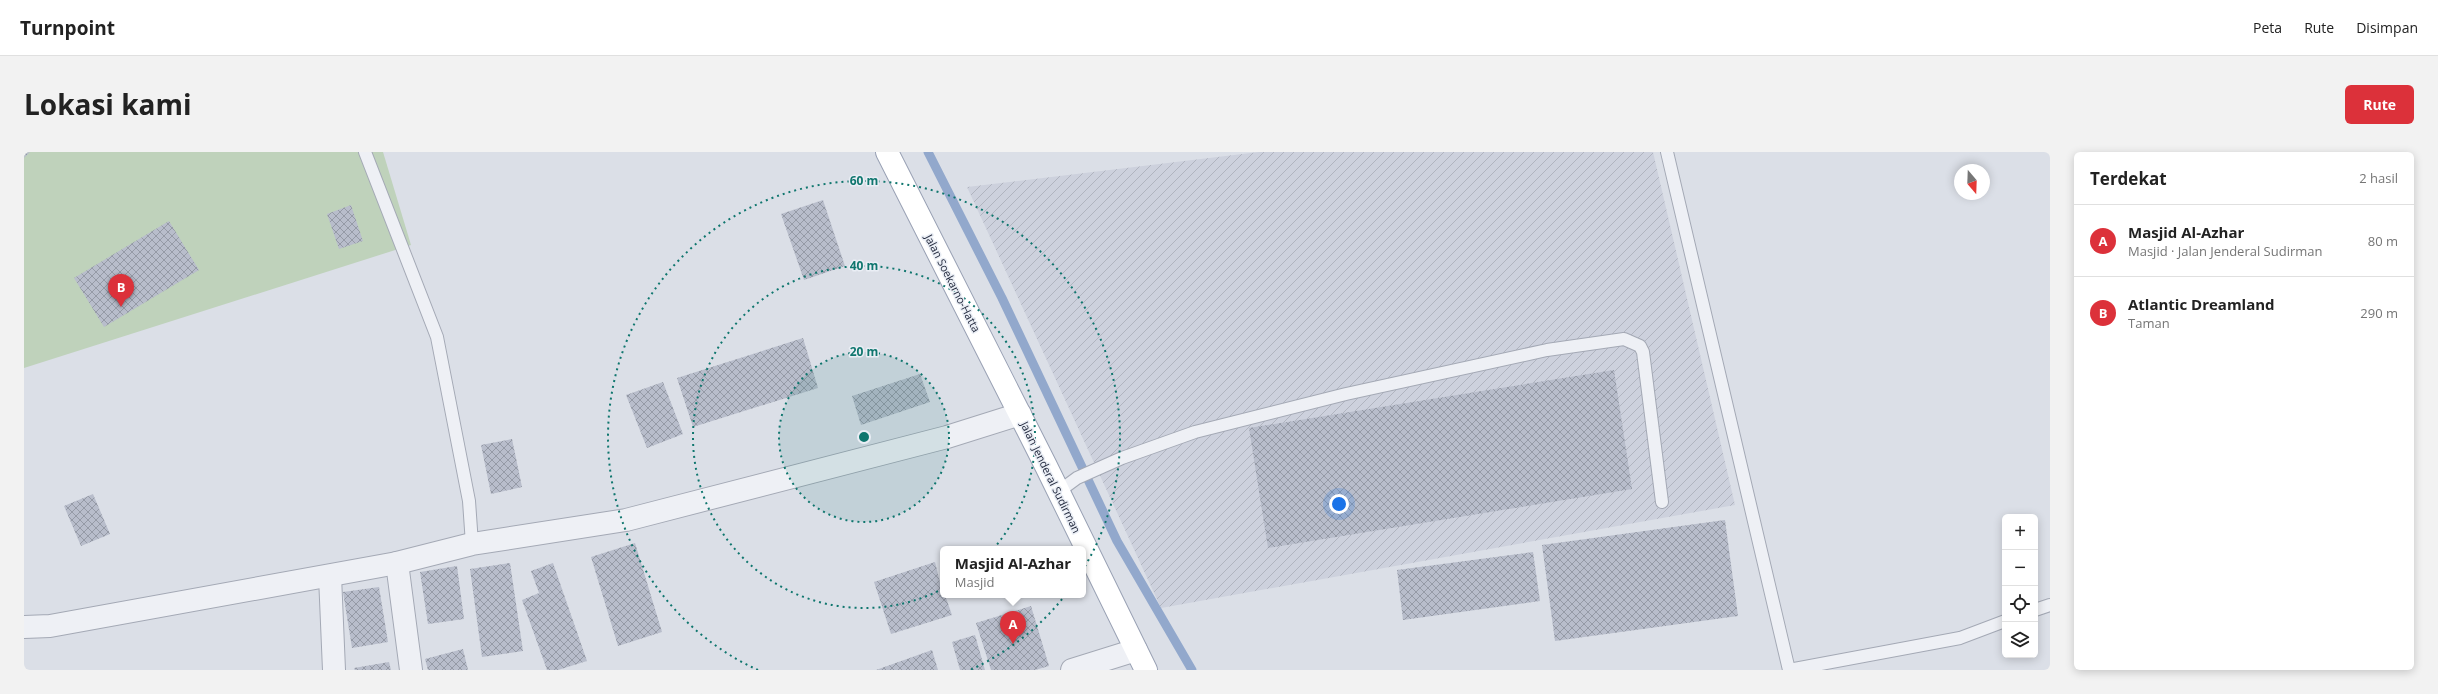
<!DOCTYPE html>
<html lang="id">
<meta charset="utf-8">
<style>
:root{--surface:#fff;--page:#f2f2f2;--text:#222;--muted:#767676;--line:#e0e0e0;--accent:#dc313a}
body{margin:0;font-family:"Open Sans",sans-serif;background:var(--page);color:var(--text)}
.controls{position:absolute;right:12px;bottom:12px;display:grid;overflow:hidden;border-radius:6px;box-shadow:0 2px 10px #0003}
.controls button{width:36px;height:36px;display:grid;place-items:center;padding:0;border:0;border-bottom:1px solid var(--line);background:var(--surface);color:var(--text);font:20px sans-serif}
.compass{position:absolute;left:1930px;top:12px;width:36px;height:36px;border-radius:50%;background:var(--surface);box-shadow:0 2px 10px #0003;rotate:161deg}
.you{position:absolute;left:1315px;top:352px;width:14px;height:14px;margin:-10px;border:3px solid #fff;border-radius:50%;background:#1a73e8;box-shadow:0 0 0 6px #1a73e833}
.badge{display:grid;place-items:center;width:26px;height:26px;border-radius:50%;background:var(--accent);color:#fff;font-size:13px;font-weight:700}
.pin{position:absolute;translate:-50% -33px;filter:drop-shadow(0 1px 2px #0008)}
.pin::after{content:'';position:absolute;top:21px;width:14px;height:12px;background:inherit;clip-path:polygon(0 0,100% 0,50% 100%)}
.popup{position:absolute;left:916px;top:394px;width:146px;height:52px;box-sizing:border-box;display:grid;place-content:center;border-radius:6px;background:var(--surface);filter:drop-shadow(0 1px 3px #0005);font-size:13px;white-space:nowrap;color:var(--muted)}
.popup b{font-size:15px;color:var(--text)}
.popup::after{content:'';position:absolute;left:50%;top:100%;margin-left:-8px;border:8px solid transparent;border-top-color:var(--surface)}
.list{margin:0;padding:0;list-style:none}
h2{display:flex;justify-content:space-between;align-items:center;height:52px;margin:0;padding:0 16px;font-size:17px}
h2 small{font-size:13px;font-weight:400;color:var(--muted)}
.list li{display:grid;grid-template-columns:26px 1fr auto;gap:12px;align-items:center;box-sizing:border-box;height:72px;padding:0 16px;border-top:1px solid var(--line)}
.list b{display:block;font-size:15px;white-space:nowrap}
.list p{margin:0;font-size:13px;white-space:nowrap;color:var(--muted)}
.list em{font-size:13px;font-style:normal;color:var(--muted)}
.icon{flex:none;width:22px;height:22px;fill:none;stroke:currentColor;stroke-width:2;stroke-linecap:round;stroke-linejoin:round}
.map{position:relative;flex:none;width:2026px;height:518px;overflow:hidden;border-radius:6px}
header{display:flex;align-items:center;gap:24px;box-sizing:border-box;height:56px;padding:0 20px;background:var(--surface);border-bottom:1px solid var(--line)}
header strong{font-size:19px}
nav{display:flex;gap:22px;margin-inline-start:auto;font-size:14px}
.intro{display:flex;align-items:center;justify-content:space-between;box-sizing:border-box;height:96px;padding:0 24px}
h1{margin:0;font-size:28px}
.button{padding:10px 18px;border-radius:6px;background:var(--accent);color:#fff;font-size:14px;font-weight:700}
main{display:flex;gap:24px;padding:0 24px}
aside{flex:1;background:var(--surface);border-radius:6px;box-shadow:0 2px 10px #0003}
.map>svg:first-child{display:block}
.industrial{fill:url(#industrial-furrows)}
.green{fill:#bfd2bb}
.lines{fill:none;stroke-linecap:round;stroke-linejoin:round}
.stream{stroke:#92a8cc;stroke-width:9}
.building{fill:url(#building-cross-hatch)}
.service-casing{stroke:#a4a9b5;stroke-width:14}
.minor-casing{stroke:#a4a9b5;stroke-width:24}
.tertiary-casing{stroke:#a4a9b5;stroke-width:24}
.primary-casing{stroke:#99a1b4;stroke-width:24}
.service{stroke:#eef0f5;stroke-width:12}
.minor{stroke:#eef0f5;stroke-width:22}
.tertiary{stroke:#eef0f5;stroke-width:22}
.primary{stroke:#fff;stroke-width:22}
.ring{fill:none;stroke:#0f766e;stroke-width:2;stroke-dasharray:2 4}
.labels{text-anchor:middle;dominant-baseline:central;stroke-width:3;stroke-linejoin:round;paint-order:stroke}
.street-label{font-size:11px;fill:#242b3f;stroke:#eaeef5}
.centre{fill:#0f766e;stroke:#eaeef5;stroke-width:2}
.ring-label{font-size:12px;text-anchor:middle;font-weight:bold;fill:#0f766e;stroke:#eaeef5;stroke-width:3;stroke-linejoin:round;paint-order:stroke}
</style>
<header>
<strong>Turnpoint</strong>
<nav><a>Peta</a><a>Rute</a><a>Disimpan</a></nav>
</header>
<div class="intro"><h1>Lokasi kami</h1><a class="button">Rute</a></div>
<main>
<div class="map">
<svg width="2026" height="518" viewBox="0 0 2026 518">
<defs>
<pattern id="industrial-furrows" width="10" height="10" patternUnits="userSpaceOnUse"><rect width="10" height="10" fill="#cdd1dd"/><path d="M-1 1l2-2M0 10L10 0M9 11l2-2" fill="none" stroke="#b0b4bf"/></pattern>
<pattern id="building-cross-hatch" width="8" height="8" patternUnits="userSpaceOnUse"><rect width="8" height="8" fill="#b8bdcb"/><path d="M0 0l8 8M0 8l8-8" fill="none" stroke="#959aa6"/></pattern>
</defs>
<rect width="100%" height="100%" fill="#dbdfe7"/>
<path class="industrial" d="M1235,0h394l82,353 -574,103 -194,-421z"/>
<path class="green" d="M0,0h359l28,93 -387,123z"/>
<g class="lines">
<path class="stream" d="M904,0l74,146 115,243 75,129"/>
</g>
<path class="building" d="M0,0h6l-6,6z
M799,48l22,66 -41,14 -23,-66z
M327,53l12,36 -24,8 -12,-35z
M145,69l30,49 -95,57 -30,-49z
M779,186l15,50 -125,39 -16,-49z
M1590,218l18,119 -364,59 -19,-120z
M896,222l10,28 -69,23 -9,-29z
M639,230l20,52 -36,14 -21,-53z
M488,287l10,48 -31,7 -10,-49z
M69,342l17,40 -29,12 -17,-40z
M1701,368l13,96 -183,25 -13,-96z
M611,391l27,89 -44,14 -27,-89z
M1509,400l7,49 -137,19 -6,-50z
M911,410l8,33h2l7,20 -61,19 -17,-52z
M486,411l13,88 -41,6 -12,-88z
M529,411l34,98 -29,9h-11l-25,-70 17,-7 -8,-22z
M433,414l7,53 -36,5 -8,-52z
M355,435l9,55 -36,6 -9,-56z
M1007,454l18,60 -14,4h-44l-15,-47z
M951,483l10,35h-25l-8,-28z
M439,497l5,21h-40l-3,-11z
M908,498l6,20h-62z
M365,510l2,8h-36l-1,-2z"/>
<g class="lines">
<g class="service-casing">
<path id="service" d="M341,0l72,185 32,164 3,43
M1643,0l122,518
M1034,340l19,-14 45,-20 73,-26 151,-38 201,-44 77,-11 16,7 3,6 19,150
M2011,458l15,-5
M1765,518l171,-32 45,-17"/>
</g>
<g class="minor-casing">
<path id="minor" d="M373,411l14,107
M306,424l4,94
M1048,518l64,-20"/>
</g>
<g class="tertiary-casing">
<path id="tertiary" d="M0,475l26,-1 347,-63 75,-19 154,-24 321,-83 73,-23"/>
</g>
<g class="primary-casing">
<path id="primary" d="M863,0l159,314 100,204"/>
</g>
<use href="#service" class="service"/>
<use href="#minor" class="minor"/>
<use href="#tertiary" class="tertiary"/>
<use href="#primary" class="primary"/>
</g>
<circle cx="840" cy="285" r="85" fill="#0f766e" fill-opacity=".12"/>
<g class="ring">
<circle cx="840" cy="285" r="85"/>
<circle cx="840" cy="285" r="171"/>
<path d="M734 518A256 256 0 1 1 946 518"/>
</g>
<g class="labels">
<g class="street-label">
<text transform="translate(929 131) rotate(63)">Jalan Soekarno-Hatta</text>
<text transform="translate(1027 325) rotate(64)">Jalan Jenderal Sudirman</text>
</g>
</g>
<circle cx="840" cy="285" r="6" class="centre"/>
<g class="ring-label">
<text x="840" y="33">60 m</text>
<text x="840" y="118">40 m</text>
<text x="840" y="204">20 m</text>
</g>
</svg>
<div class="controls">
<button>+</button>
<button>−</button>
<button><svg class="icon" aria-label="locate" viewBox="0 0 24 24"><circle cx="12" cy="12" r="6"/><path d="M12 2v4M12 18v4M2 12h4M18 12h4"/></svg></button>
<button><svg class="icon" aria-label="layers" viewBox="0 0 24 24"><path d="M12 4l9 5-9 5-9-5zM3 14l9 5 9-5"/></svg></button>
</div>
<svg class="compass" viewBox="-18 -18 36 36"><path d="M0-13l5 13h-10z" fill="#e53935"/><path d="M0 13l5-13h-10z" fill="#767676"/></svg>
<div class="you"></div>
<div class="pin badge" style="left:989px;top:492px">A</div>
<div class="popup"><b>Masjid Al-Azhar</b>Masjid</div>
<div class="pin badge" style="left:97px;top:155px">B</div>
</div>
<aside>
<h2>Terdekat<small>2 hasil</small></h2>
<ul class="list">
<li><span class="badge">A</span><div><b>Masjid Al-Azhar</b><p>Masjid · Jalan Jenderal Sudirman</p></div><em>80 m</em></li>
<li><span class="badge">B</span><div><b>Atlantic Dreamland</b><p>Taman</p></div><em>290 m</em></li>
</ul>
</aside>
</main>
